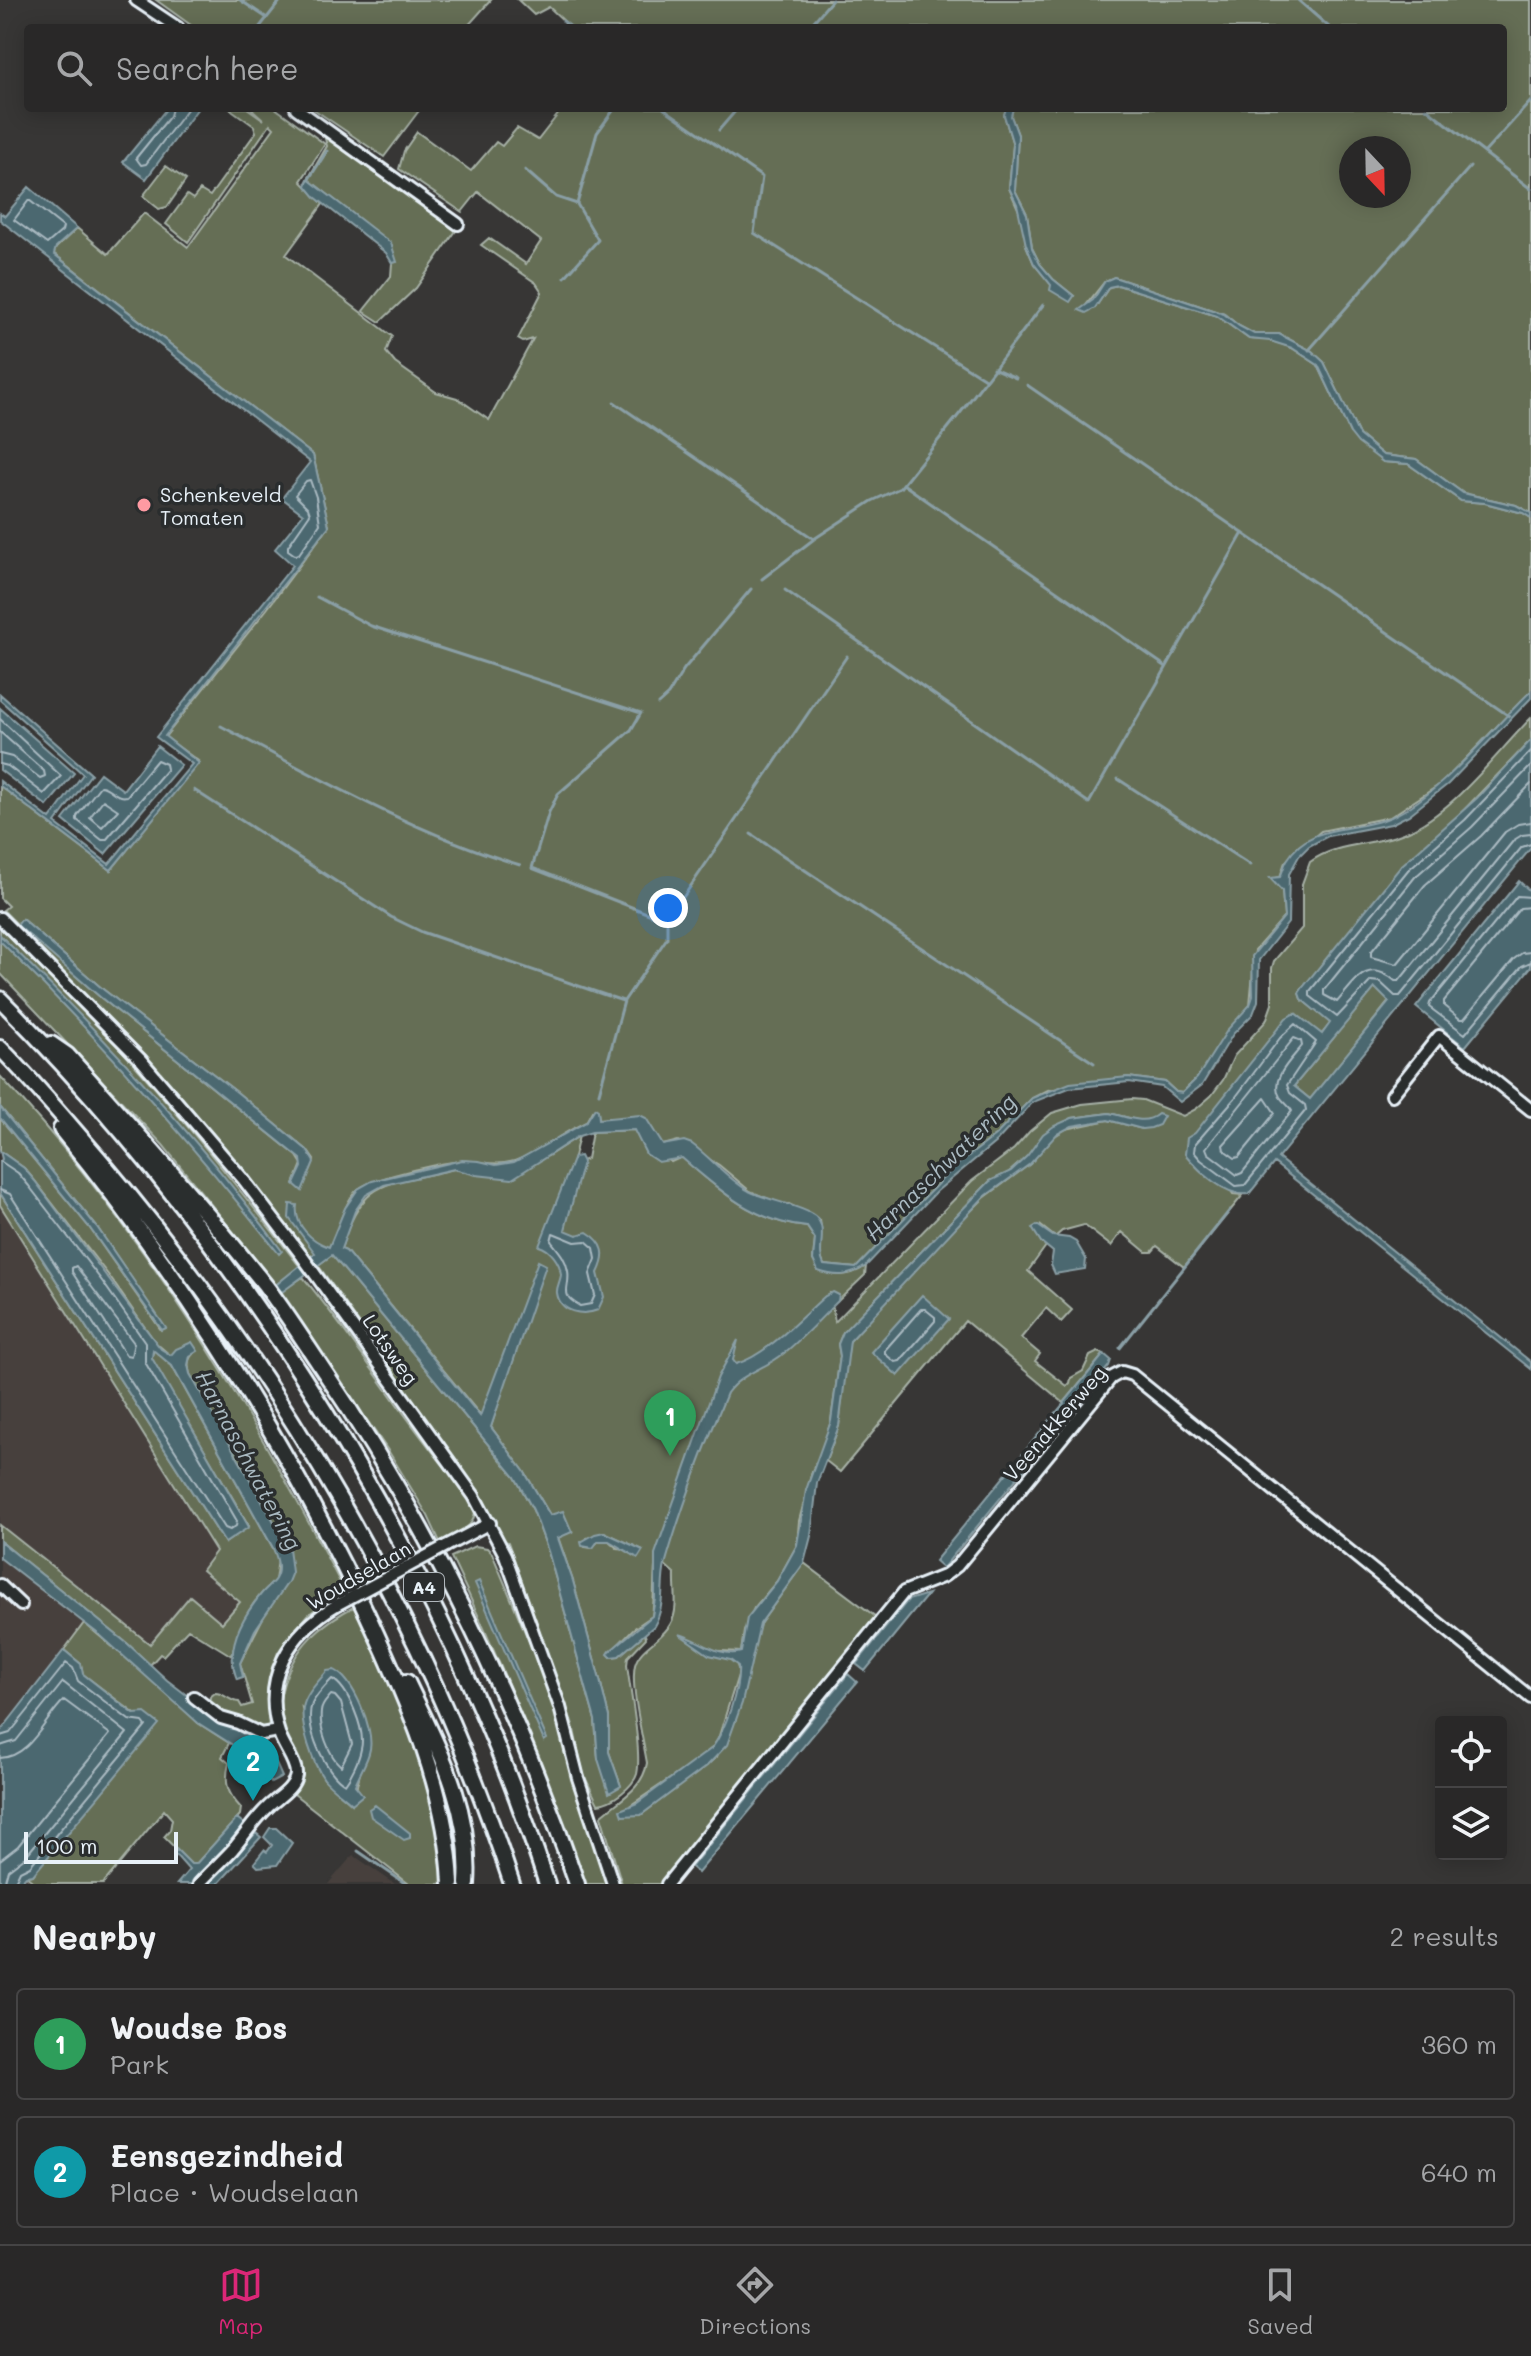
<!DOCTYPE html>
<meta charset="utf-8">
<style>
:root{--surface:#292828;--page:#353434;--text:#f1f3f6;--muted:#a5a6a8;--line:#454445;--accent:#db2777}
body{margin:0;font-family:Mali,sans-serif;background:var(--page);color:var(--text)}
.controls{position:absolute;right:24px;bottom:24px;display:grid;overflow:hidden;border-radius:8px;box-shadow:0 4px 20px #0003}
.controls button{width:72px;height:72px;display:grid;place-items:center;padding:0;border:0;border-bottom:2px solid var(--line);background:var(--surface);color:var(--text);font:40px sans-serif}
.compass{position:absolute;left:1339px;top:136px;width:72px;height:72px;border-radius:50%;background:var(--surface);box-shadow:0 4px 20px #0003;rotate:158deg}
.scale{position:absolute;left:24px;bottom:20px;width:154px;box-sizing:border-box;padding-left:8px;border:4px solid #e8f1f8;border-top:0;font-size:22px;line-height:28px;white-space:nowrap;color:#e8f1f8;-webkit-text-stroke:6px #2a2d2e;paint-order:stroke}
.you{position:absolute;left:668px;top:908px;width:28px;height:28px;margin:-20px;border:6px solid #fff;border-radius:50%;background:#1a73e8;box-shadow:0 0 0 12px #1a73e833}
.badge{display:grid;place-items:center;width:52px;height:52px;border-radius:50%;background:var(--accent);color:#fff;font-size:26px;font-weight:700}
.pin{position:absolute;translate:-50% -66px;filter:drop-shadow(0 2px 4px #0008)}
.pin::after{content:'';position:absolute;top:42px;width:28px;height:24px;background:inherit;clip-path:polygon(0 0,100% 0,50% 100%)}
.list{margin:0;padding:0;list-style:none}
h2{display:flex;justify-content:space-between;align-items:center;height:104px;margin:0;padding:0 32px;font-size:34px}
h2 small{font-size:26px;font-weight:400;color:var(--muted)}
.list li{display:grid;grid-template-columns:52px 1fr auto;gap:24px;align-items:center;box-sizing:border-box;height:112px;margin:0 16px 16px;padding:0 16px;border:2px solid var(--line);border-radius:8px}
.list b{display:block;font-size:30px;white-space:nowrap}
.list p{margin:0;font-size:26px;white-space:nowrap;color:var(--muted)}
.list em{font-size:26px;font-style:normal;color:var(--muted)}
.icon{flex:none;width:44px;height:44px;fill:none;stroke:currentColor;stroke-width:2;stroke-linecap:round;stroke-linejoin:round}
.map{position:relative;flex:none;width:1531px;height:1884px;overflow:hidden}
.search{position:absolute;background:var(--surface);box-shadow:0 4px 20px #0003;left:24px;right:24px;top:24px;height:88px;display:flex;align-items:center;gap:20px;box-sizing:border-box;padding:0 28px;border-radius:8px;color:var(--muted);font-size:30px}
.sheet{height:360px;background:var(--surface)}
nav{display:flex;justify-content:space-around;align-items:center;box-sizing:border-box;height:112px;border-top:2px solid var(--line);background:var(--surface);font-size:22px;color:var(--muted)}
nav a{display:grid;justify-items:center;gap:4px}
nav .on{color:var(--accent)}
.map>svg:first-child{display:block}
.built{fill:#47413e}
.green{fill:#656e54;stroke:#a6b0a6;stroke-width:2;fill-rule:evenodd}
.water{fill:#4c6870;stroke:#8a9fa6;stroke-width:2;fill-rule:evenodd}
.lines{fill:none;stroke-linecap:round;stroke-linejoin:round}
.shore{stroke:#aabac2;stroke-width:2}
.stream{stroke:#8a9fa6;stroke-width:3}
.minor-casing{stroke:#e8f1f8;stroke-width:16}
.highway-casing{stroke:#e8f1f8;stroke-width:20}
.minor{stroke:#2a2d2e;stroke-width:10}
.highway{stroke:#2a2d2e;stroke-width:14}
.minor-bridge-casing{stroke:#e8f1f8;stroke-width:16;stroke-linecap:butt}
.minor-bridge{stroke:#2a2d2e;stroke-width:10}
.poi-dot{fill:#ff9aa2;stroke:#2a2d2e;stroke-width:3}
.labels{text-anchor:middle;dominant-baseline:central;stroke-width:7;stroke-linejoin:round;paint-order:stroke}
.shield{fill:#2a2d2e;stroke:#afb6bb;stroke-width:2}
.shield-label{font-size:18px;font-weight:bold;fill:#e8f1f8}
.poi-label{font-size:20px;fill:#e8f1f8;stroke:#2a2d2e;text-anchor:start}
.street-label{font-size:20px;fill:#e8f1f8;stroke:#2a2d2e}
.water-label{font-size:22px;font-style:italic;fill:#aabac2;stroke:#2a2d2e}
</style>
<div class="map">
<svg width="1531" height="1884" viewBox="0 0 1531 1884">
<rect width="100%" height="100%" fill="#373635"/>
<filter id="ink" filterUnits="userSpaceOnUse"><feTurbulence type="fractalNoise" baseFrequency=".0125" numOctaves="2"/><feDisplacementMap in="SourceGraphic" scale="16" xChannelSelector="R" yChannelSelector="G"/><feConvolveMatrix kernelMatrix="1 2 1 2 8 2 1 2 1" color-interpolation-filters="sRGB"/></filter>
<g filter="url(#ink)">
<path class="built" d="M0,1134l150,188 123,218 -52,108 -32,-23 -42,46 -111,213 -6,-5 -4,5h-26z
M353,1855l42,29h-67z"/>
<path class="green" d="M156,0h335l-25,28h-271z
M518,0h1013v513l-15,-8 -53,-12 -47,-34 -33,-4 -24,-20 -35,-73 -12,-11 -33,-17h-25l-15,-8 -15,-12 -110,-37 -9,4 -18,23 8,4 14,-21 9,-2 99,31 32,23 21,1 22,8 26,17 32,68 33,29 25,2 53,37 24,2 38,10 8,5v173l-89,92 -52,34 -69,14 -36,31 -5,15 -9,2 11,11 2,27 -29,33 -5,55 -53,73 -15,15 -6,-1 -11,-10 -37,-5 -80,13 -16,8 -37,38 -41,31 -98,101 -32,-3c-7,-13 -1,-30 -4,-45l-31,-16 -6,1 -33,-14 -31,-26 -41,-24 -15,4 -4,-2 -7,-15 -42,-10 -11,1 -1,-6 -6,-2 -6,11c-23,10 -54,35 -76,40 -17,5 -32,-3 -49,-1 -19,2 -94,17 -105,30 -14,16 -17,38 -26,56l-19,9 -94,-117 -97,-105 -103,-105v-5l-14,-14 5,-4 -8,-8v-112l111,84 87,-109 -33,-24 102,-128 62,-83 -16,-71 -260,-202 3,-5 21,-20 31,26 36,-41 44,34 86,-119 -4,-4 -82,118 -22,-18 21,-29 6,4 7,-9 10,6 46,-64 -2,-6 -25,-18h18l17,12 -13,-12h24l50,36 -24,37 22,23 -37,51 106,81 -6,16 9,11 41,29 21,6 32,22 44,-81 -10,3 -5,-3 24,-47 -6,-9 -55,-38 8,-7 37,26 15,-23 -63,-49 -16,20 -63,-43 5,-18 13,-19 54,39 25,-29 6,4 15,-18 21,12 25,-32h443l-2,7 9,30 -4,43 14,32 3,25 8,19 25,29 11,8 4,-5 -21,-17 -13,-15 -8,-16 -5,-34 -12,-24 3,-55 -7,-19 2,-8h490v-80h-942l5,-5 -17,-16 -15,8zM1351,148h48v48h-48zM22,919l82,71 134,103 69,57 7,10 -20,24 8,-20 -5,-8 -197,-159 -82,-72z
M312,108h109l-37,49z
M323,131l137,94 -44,63 -36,34 -17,-11 28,-35 1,-13 4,-1 -5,-18 -83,-65 19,-33z
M166,166l20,14 -19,27 -8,2 -16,-13z
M1531,718v22l-71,74 -161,179 2,6 30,24 -10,12 -26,-22 -100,121 38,60 10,1 -59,72 -27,-21 -5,6h-6l-24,-20 -11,14 -27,-21 -22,6 -7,6 -14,-11v16l5,4 -18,25 44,39 -11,12 -15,-14 -25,30 19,16 -5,7 32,25 3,-3 1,-5 12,-7 7,-15 8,-4 6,2 -40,49 -99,-82 -125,151 -14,-11 13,-35 9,-83 97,-106 39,-39 46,-34 20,-25 16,-10 42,-9 34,9 14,-11 -15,3 -32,-8 -37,5 -64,55 -18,8 -147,151 -5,12 2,12 -9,65 -10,31 -9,19 -13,50 -2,24 -20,36 -23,27 -10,23 -3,21 -21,-1 16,11 3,10 -21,67 -6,9 -20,16 -61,41 10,10 76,-58 43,-133 44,-61 72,54 -216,267h-38l-21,-68c18,-16 42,-27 46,-53 -4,-24 -17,-77 -12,-98 5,-19 28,-25 36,-42 8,-14 3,-34 4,-49l-19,-17c-3,20 -1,39 -4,59l-19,13 -24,25 2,3 8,-1 25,-24 2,6 -18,19 -1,8c3,25 15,87 10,109 -4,13 -25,29 -39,30l-15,-31 -10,-48 -65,-183 -4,-1 -23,-46 -163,-230 14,-10 183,222 18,33 15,41 47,169 3,39 23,27 -12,-34v-35l-9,-37 -27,-99 -15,-44 14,-6 -22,-16 -26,-44 -33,-44 9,-28 -19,17 -135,-165 -5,-2c22,-75 48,-63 113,-80l10,2 84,-15 31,-20 -7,29 15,-6 5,-27 42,-2 37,32 11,-5c37,34 73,65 125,70l8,12 -2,21c15,18 32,20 53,6l-1,9 -27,26v-6l-8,-2 5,29 137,-141 42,-32 16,-18 22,-18 30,-9 50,-5 11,1 40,16 13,-7 15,-13 12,-16 11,-24 32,-35 6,-17v-36l2,-7 28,-33v-44l8,-22c27,-20 63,-16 94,-29 48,-19 91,-78 127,-115zM604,1532l39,18 -26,-2 -8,-7h-10l-8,7 -6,-1 2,-9z
M0,924c110,106 207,222 300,343l-23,17 5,7 21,-14c49,59 89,125 137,184 9,11 35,36 35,50 0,18 -22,25 -35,31l-12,-26 -39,-64 -129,-187 -97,-120 -163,-172z
M1375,987l14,14 -78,99 -17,-14z
M0,1076c141,151 249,329 343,512l-35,27 -30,37 -11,39 2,40 -45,-14 -15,-14 1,-6 5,-4c10,0 13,8 24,9l3,5 10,-3 -12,-41 28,-55 20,-26 1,-34 -99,-174c-3,-11 -2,-17 7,-23l-26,5 -15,-13 -47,-67 -74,-95 -11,-13 -24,-17v-33l89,109 72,103 4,-2 -68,-101 -97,-120z
M0,1193l225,350 24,-17 -98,-168 3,-8 18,16 101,182 5,11 -3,22c-24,19 -37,46 -43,75l-44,-27 -25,27 -3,-2 -10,11 -22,-21 -128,-103v-16l150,119 40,-48 32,27 18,-21 -38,-32 14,-19 -216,-346z
M475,1546l12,2 5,5 66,158 12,57 37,116h-22c-39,-111 -83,-221 -134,-327z
M359,1604l37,80 49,153 2,47h-38l-115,-90 9,-21c-6,-16 -17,-30 -22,-46 -4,-12 -2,-24 1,-37 11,-44 39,-67 77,-86zM302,1708l59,62 -9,34 -28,-25 -15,-33z
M84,1623l86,72 28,28 31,20 -7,14 7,6c-5,20 -2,30 12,45l-1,7 -44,49h-5l-27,-27 6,-7 2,-11 -8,-9 -61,74h-67l-10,-8 7,-1 102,-161 -52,-40 -2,-10 -17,-14z
M430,1746l18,43 15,49v46h-8z"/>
<path class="water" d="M167,108h31l-52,71 -23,-17z
M1006,108h7l-2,8 7,19 -3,55 12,24 5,34 8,16 13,15 21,17 -4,6 -20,-12 1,-5 -17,-21 -8,-19 -9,-41 -8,-16 4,-43 -9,-30z
M308,179l83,64 6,19 -5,1 -6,-10 -71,-56 -9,-11z
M29,187l48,41 -21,19 -2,7 259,201 16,71 -164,210 34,27 -88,107 -111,-84v-5l50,38 33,-45 -83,-74v-6l91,80 -36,49 54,41 83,-100 -36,-27 137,-172 -18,-16 28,-35 -21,-16 28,-36 -310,-242v-7l5,3z
M1114,277l110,37 15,12 15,8h25l33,17 12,11 35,73 24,20 33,4 47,34 53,12 15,8v5l-8,-5 -38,-10 -24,-2 -53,-37 -25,-2 -25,-19 -8,-10 -32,-68 -26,-17 -22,-7 -21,-2 -32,-23 -99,-31 -9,2 -14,21 -9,5 -7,-3 14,-10 12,-19z
M1531,691v7l-83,86 -39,31 -18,9 -63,12 -19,10 -10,10 -10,18 -1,49 -29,37 -1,41 -5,13 -20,20 -31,51 -22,17 -18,-15 -33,-5 -60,6 -36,14 -36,39 -60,50 -71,75c-17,11 -30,11 -48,5l-5,-11 2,-21 -8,-12c-52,-5 -87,-36 -125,-69l-24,4 -12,-8 -12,-24 -42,2 -13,4 -67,43 -36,-4 -22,-6 -70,16 -18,10 -11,16 -14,38 5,2 134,165 58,-155 8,4 -55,162 33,44 26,44 13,-4 9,21 -14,6 15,43 27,99 9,37v35l12,34 -12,7 -11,-34 -3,-39 -47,-169 -15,-41 -18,-33 -183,-222 -50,37 -4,-3 -1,-5 38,-31 -26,-35 1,-14 7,1c-3,21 15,36 32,42l16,-39 13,-19 14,-8 90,-21 17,1 17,4 18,-3 72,-40 9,-14 3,2 1,9 41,-4 6,3 17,27 21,-4 8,3c19,14 36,35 57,47 17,9 59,16 68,27 11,13 -1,32 7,47l32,3 98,-101 41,-31 37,-38 38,-15 58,-6 37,5 11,10 6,1 15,-15 31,-49 22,-24 3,-9 -1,-40 32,-39 -2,-26 -12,-13 10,-1c3,-6 4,-12 7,-17 24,-39 68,-27 104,-43 50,-22 100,-88 140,-126z
M0,708l74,65 -27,33 -47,-36z
M1531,740v108l-253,310 253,204v7l-257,-206 -25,31c-24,3 -50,-23 -64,-40l2,-16 8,-5 91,-115 9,-5 27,21 8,-11 -29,-24 -2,-6 4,-6 99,-122 75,-67zM1375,988l14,14 -79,97 -16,-13z
M157,746l24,19 -76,89 -42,-34 37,-47 23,17z
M1519,881l12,11v75l-66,80 -49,-40z
M22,919l82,71 134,103 69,57 7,12 -12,29 -8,-7 8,-17 -1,-8 -201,-162 -83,-72z
M0,935c101,98 199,203 282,316l-3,3c-87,-110 -179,-215 -279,-313z
M0,1107l97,120 69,101 -4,2 -73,-103 -89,-109z
M1109,1113c16,3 35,13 49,1l6,2 -5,9 -8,3 -9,1 -34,-9 -36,6 -15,8 -27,30 -47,34 -133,143 -11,85 -22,57 -6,53 -7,27 -44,61 -18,79 -15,42 -20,21 -66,49 -19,1 -2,-6 17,-7 75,-55c13,-18 28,-59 26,-82l-8,-6 -21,-5 -30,-21c21,5 39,24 62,18l6,-34 30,-37 20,-36 9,-55 25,-69 9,-65 -2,-12 5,-12 147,-151 21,-10 16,-15 16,-22 11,-8 18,-8z
M0,1151l24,17 11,13 126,168 10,6 5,-6 16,-7 6,9 -8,5 -2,9 2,9 99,174 3,24 -4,10 -33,48 -15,33 3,14 -6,2c-13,-31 5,-62 25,-86 4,-5 10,-9 13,-14 6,-10 2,-21 -2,-31l-101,-182 -19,-16 -1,8 97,169 -24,16 -225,-350v-31l2,-3z
M580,1156l3,6 -18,68 12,5 10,-3c18,11 20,23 11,41l6,24 -6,13c-15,6 -38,3 -41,-17 -1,-6 4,-13 4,-19 -1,-12 -11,-25 -22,-28l35,-89z
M1037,1225l16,11 16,2 7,4 10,17 -1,10 -30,5 -4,-9 2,-13 -12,-10 -9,-14z
M833,1292l6,3 -1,6c-18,18 -35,37 -55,53 -18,15 -42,19 -56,39 -22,53 -46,116 -62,172 -5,20 1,41 -11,61l-35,30 -8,1 -3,-3 2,-3 42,-35 3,-17v-45l63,-177 20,-37 -5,20 3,4c30,-8 65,-47 89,-68z
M922,1295l27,24 -51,57 -27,-24z
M1104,1354l7,6 -2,6 -166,202 -8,-7z
M604,1532l39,18 -5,8 -29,-17h-11l-5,7 -11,-2 -1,-4 14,-8z
M0,1541l128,103 39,36 47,36 51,31 6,5 11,25 -11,6 -12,-19 -9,-8 -52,-33 -97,-87 -101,-78z
M479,1581l68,158 -3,2 -69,-158z
M928,1594l-63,77 -9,-7 52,-64z
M64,1650l17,14 2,10 51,40 11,-1 14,11 -126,151 -7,1 -7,8h-19v-152z
M334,1670c19,9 40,58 36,79 -2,12 -11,25 -15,36l8,10 -11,9c-8,-8 -21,-16 -28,-25 -11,-15 -24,-53 -21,-71 2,-14 16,-27 24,-37z
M848,1674l9,8 -159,191 -7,-6z
M375,1805l35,28v5l-6,2 -33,-23 -2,-8z
M237,1818l10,8 -53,58h-17l12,-14 -15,-17 3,-3 14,14h5z
M270,1828h6l16,15 -15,22 -19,2 -4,-4 10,-13 3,2 5,-7 -8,-8z
M256,1833l5,4 -43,47h-11z"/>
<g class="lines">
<path class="shore" d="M172,108l-2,8 -34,42 5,7 5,-1 42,-56
M29,200l34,27 -1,4 -15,13 -33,-24z
M310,480l6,17 4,27 -21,30 -4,1 -7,-5v-4l22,-32 -2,-6 -13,-13 11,-14z
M0,719l61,57 -17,18 -36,-28 -8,-2
M0,732l44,39 1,5 -5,2 -28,-21 -12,-3
M1531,751l-66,69 -57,50 -98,121v5l27,21 34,-36 9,1 15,14h5l122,-149 9,-3
M157,760l9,4 1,5 -61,71h-4l-25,-20v-4l23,-30c10,0 15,13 27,10z
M1531,766l-59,61 -57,50 -91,113v5l13,7c18,-20 30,-45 58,-21h4l115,-141 8,-5 9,-1
M1531,784l-50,52 -56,49 -54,67v5l26,7 108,-132 13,-8 13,-2
M103,800l15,10 -16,17 -12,-10z
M1531,897l-14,-1 -87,107 -1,4 36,27 57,-68 9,-4
M1531,907l-11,1 -76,93v5l16,13h4l50,-60 8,-6 9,-1
M1295,1024l21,18 -29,43 3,8 15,12 1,5 -61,75 -9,1 -35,-26 -7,-8 1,-8 40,-46 45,-60z
M1294,1038l7,3 1,5c-10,13 -33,33 -22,51 4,6 9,8 12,14l-50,62 -5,2 -29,-22 -2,-5z
M1265,1098l10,15 -36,44 -4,1 -11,-8 -1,-5z
M0,1161l18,12 11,13 73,95 43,61v20l92,159 -1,5 -6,4 -5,-2 -215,-334 -10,-4
M553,1233l22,9 11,-1 8,7 2,11 -6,15 5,21 -4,9 -11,2c-22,-12 -9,-17 -12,-35 -2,-13 -10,-21 -17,-30z
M76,1266l58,77 -3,13 -5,-1 -54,-83v-4z
M921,1309h4l10,8v4l-35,40 -5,1 -10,-8v-4z
M332,1679c16,8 34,52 29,70 -2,11 -10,27 -16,35 -19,-10 -42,-58 -33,-80 4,-9 13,-18 20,-25z
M331,1695l4,1 6,7 11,41 -11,22c-12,-10 -22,-38 -20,-54 0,-7 6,-12 10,-17z
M0,1736l10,-3 56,-70 7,5 5,13 51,39 14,2 3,4 -116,140 -10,5 -6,13
M0,1746l16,-5 47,-59 64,51 -102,124 -17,13 -4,14
M0,1758c31,-1 44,-39 64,-58l46,34 -92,112 -18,14"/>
<path class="stream" d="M240,0l27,18
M1298,0l32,28
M563,21l9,7
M259,28l22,-28
M808,28l24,-28
M663,108l99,69 -8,56 231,146
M1426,108l105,81
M719,130l19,-22
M1484,153l47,-52
M525,170l31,27 21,7
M307,182l20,-31
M565,277l33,-37 -21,-36 20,-71 18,-25
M1309,350l161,-183
M993,368l23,10
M1027,385l482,331
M614,402l200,137
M903,484l262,182
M762,579l52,-40 58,-38 28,-13 61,-76 82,-107
M785,590l304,213 154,-270
M317,597l54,29 270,87 -10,17 -73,64 -9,18 -17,56 135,53
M658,704l10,-9 16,-26 67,-80
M221,726c97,52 194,107 299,139
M1118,779l132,86
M194,790l197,127 31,15 186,64
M751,834l343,229
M611,997l12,4
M599,1093l25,-92 43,-63v-17l180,-265
M1120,1348l110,-138
M358,1851l48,33"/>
<g class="minor-casing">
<path id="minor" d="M136,0l42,28
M296,108l162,116
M0,918l141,142 102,119 59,77 172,240 31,59 55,152 18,71 35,106
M1392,1095l47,-59 92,74
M446,1546l44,-23
M0,1585l21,20
M194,1697l27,21 17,5 23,11 17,-3
M199,1884c11,-12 23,-23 34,-35 12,-14 22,-30 35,-42 9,-9 26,-18 28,-32 1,-12 -12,-27 -16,-39 -20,-58 9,-103 58,-132
M667,1884l237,-292 40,-16 13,-10 154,-188 11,-6 10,3 399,323"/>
</g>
<g class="highway-casing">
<path id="highway" d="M0,999c240,241 442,561 547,885
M51,1044l16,11c68,76 135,151 198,230 19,25 37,53 55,80 109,160 194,335 257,519
M0,1048c36,36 68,75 101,113 178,210 326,461 411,723
M61,1129c122,149 224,311 306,485 40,86 80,174 84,270
M407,1682c32,67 65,126 60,202"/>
</g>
<use href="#minor" class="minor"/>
<use href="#highway" class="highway"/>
<g class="minor-bridge-casing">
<path id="minor-bridge" d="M338,1604l108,-58"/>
</g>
<use href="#minor-bridge" class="minor-bridge"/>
</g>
</g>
<circle class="poi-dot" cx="144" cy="505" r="8"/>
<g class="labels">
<rect class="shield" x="404" y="1573" width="40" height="28" rx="6"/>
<g class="shield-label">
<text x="424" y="1587">A4</text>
</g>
<g class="poi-label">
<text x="160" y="494">Schenkeveld<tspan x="160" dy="23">Tomaten</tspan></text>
</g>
<g class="street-label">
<text transform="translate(391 1349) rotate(55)">Lotsweg</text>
<text transform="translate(1054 1423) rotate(-49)">Veenakkerweg</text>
<text transform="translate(358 1575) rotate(-30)">Woudselaan</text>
</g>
<g class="water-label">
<text transform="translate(940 1167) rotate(-44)">Harnaschwatering</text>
<text transform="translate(249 1460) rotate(62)">Harnaschwatering</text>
</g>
</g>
</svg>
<div class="controls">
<button><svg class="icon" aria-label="locate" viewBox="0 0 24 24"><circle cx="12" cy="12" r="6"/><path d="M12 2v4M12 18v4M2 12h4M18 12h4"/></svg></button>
<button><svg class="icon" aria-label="layers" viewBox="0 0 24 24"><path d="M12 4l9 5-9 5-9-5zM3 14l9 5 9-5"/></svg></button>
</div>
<svg class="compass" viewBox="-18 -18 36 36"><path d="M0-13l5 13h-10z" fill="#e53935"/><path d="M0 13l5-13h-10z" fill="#a5a6a8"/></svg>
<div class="scale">100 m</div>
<div class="you"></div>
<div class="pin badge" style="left:670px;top:1456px;background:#2e9e5b">1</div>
<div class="pin badge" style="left:253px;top:1801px;background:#0f9aa8">2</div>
<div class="search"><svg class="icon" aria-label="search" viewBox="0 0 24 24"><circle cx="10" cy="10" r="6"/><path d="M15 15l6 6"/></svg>Search here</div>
</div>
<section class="sheet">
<h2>Nearby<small>2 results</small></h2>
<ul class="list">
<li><span class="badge" style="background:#2e9e5b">1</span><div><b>Woudse Bos</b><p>Park</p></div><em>360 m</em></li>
<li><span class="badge" style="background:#0f9aa8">2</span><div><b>Eensgezindheid</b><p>Place · Woudselaan</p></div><em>640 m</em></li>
</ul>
</section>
<nav>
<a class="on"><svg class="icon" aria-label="map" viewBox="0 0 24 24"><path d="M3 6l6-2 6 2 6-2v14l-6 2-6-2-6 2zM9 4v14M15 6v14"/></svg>Map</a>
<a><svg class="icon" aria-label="directions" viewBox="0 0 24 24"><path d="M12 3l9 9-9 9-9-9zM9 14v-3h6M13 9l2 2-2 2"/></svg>Directions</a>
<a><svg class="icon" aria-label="saved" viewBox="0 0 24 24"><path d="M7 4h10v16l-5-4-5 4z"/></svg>Saved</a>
</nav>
